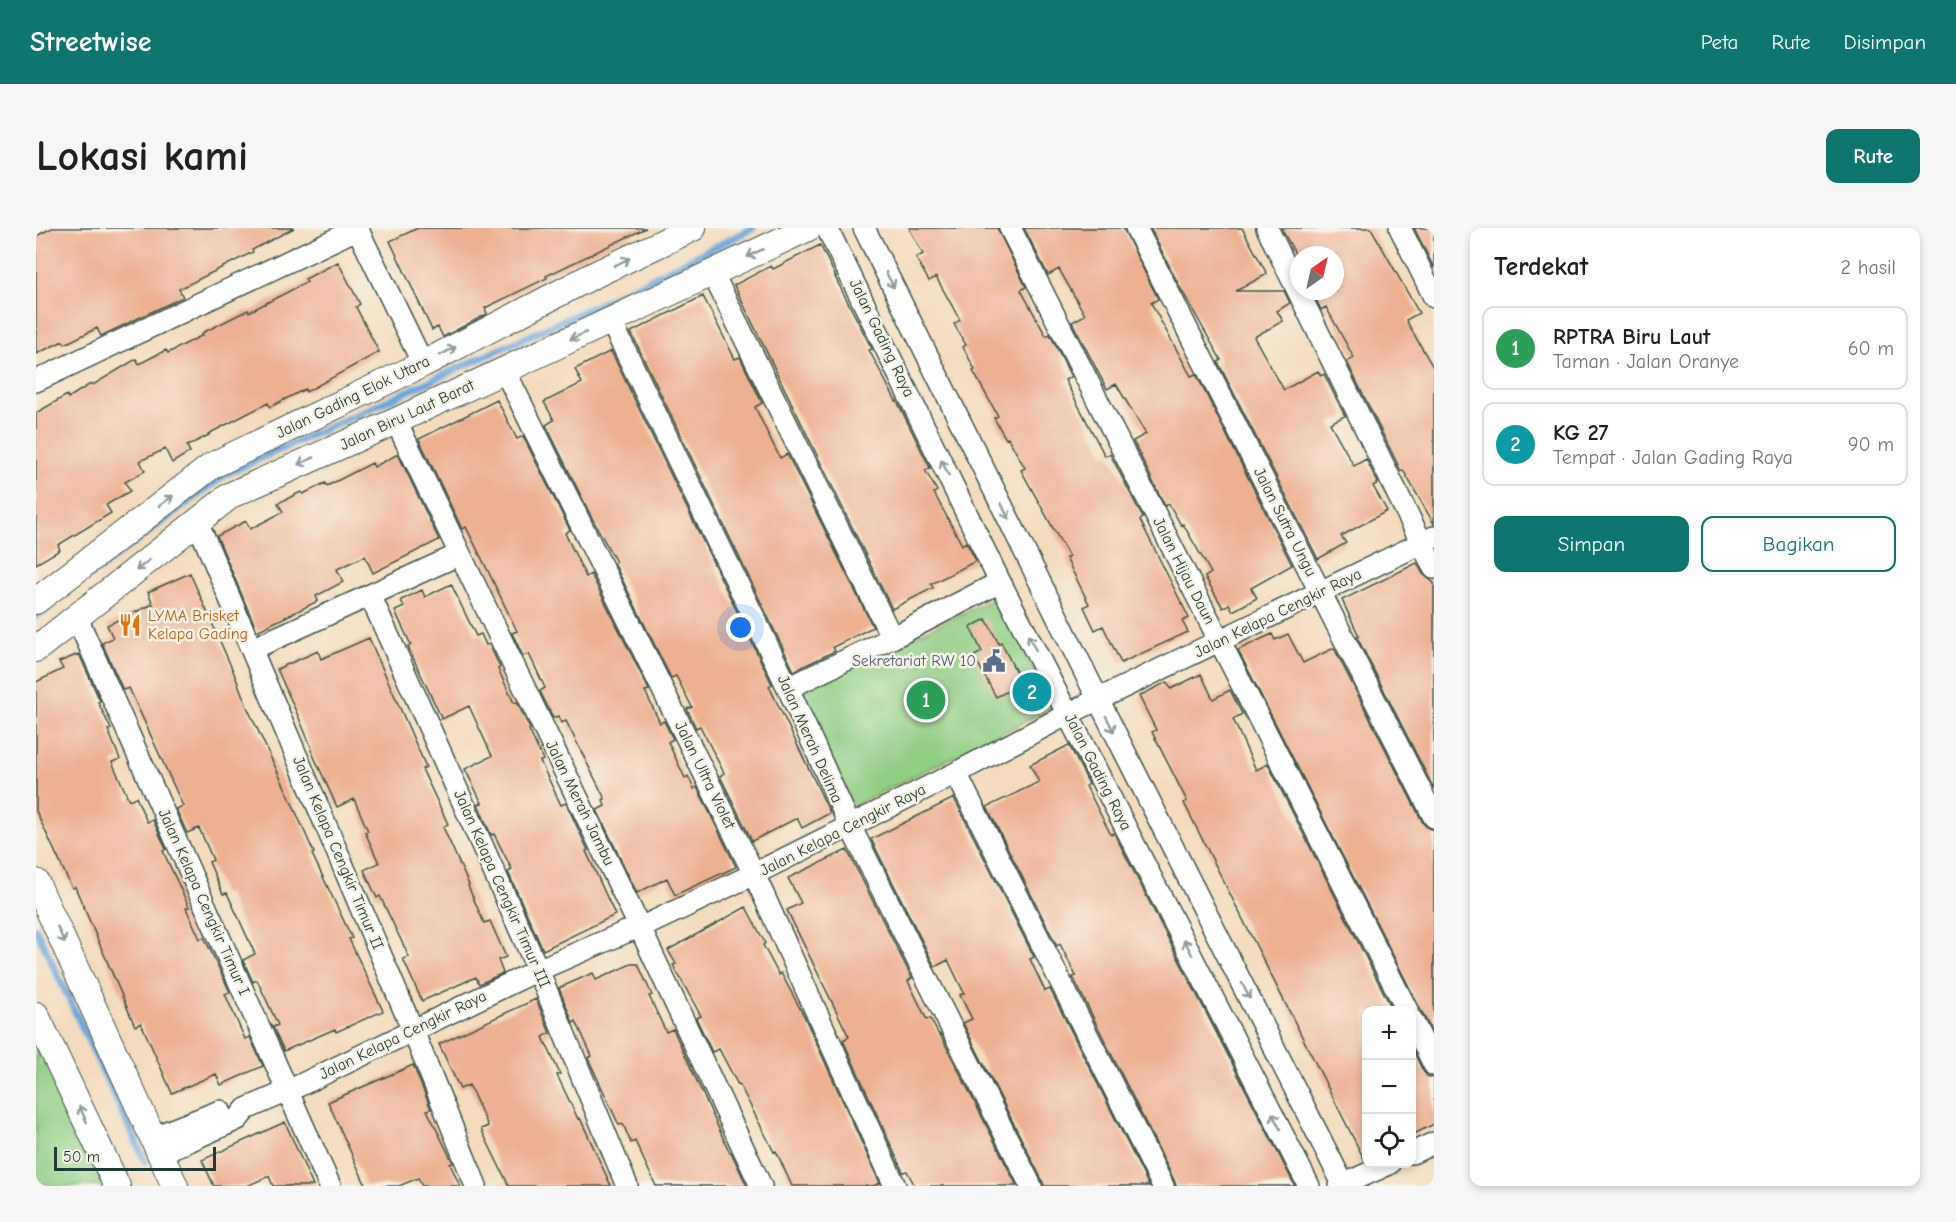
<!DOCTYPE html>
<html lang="id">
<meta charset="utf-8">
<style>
:root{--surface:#fff;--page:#f6f6f6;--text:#202124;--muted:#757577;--line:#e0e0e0;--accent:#0f766e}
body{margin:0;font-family:"Comic Neue",sans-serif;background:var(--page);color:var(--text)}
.controls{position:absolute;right:18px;bottom:18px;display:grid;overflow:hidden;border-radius:12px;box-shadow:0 3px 9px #0003}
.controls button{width:54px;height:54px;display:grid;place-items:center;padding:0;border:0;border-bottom:2px solid var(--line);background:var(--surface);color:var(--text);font:30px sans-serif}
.compass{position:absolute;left:1254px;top:18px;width:54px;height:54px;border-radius:50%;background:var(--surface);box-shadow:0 3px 9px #0003;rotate:34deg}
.scale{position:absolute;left:18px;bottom:15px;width:162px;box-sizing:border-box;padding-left:6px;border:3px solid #1f3d34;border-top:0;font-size:16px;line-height:21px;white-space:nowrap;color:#1f3d34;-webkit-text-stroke:4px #f7f3e8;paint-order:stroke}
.you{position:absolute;left:705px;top:400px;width:21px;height:21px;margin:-15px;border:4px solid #fff;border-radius:50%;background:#1a73e8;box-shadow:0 0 0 9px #1a73e833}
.badge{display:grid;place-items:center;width:39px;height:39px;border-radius:50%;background:var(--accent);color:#fff;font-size:20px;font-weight:700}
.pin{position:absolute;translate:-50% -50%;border:3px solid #fff;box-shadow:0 2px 6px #0006}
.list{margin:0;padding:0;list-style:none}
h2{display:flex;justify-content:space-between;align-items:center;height:78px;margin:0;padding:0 24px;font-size:26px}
h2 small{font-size:20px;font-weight:400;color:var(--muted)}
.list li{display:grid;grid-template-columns:39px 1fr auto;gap:18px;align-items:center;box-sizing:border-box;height:84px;margin:0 12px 12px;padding:0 12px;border:2px solid var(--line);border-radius:12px}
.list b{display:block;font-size:22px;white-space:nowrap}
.list p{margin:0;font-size:20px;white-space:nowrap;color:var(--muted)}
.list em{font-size:20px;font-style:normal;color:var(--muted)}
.actions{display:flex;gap:12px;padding:18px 24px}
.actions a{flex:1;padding:14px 0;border:2px solid var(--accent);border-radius:12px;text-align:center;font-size:21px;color:var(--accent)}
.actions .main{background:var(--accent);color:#fff}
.icon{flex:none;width:33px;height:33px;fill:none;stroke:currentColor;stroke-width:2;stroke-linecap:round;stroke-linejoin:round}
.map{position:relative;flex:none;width:1398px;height:958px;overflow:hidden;border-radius:12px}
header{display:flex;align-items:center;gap:36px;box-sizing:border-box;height:84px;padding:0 30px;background:var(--accent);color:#fff}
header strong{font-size:28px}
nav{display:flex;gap:33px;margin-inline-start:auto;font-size:21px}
.intro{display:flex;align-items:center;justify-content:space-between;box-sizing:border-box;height:144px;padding:0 36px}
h1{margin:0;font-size:42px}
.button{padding:15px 27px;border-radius:12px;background:var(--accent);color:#fff;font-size:21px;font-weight:700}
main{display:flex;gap:36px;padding:0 36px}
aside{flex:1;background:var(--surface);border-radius:12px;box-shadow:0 3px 9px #0003}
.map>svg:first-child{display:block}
.green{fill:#90ce84;stroke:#58865c;stroke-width:1.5}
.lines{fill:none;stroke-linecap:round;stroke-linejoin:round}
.stream{stroke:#6ca8dd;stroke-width:7}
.building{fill:#edb091}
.minor-casing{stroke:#3f5549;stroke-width:24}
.tertiary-casing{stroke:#3f5549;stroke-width:28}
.minor{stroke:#fff;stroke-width:21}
.tertiary{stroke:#fff;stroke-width:26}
.oneway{stroke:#8f9e9a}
.labels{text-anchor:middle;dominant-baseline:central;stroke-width:5;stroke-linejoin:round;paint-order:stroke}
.street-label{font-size:16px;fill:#1f3d34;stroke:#f7f3e8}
.food-label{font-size:16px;fill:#c56008;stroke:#f7f3e8;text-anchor:start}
.service-label{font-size:16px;fill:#4e5e75;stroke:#f7f3e8;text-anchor:end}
</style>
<header>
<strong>Streetwise</strong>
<nav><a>Peta</a><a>Rute</a><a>Disimpan</a></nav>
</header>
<div class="intro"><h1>Lokasi kami</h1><a class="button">Rute</a></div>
<main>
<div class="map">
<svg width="1398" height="958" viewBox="0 0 1398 958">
<rect width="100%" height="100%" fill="#f7f3e8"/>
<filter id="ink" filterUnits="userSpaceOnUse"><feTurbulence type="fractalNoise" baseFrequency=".0167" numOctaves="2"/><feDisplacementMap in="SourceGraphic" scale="12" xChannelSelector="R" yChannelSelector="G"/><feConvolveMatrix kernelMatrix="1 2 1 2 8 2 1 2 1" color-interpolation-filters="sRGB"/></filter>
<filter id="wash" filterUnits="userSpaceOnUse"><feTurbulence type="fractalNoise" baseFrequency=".008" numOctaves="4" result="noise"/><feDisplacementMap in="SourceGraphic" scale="24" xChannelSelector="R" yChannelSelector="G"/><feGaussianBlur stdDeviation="1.35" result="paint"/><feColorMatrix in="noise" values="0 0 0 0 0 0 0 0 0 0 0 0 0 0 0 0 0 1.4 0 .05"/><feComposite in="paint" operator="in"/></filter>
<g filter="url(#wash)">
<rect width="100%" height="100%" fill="#f3dcbd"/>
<path class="green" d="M962,368l55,112 -200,98 -54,-114z
M0,803l73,155h-73z"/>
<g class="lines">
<path class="stream" d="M48,352l142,-106 380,-173 147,-73
M0,388l12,-9
M0,701l109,232"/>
</g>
<g id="blocks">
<path class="building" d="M16,0h242l-42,22 1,2 -74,37 4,8 -82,39 -4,-8 -32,16 -2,-3 -27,13v-118z
M382,0h228l-100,48 1,2 -62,30 2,6 -44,23 -5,-10 -6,3 -42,-89z
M873,0h88l29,59 -5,3 25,46 4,-2 21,43 -6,3 40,76 5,-2 33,64 -3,2 49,98 -7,3 6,11 -67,31 -18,-37 -8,4 -11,-23 5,-3 -23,-46 3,-1 -48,-87 4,-2 -17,-30 -2,1 -12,-21 4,-2 -25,-45 2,-1 -12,-23 3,-2 -12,-21 6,-4 -24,-43 -7,4 -13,-23 7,-4z
M988,0h99l35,71 -7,4 40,73 5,-2 96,191 -41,23 6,10 -24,13 -4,-7 -6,4 -18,-31 6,-4 -28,-49 -2,1 -12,-21 -4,2 -32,-65 13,-7 -30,-50 -9,5 -35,-67 13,-7 -26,-46 -11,6z
M1114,0h92l25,46 -31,17h48l6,12 -13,8 6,10 -29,16 30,53 34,-19 3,5 3,-2 21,42 -15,7 24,43 12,-7 12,24 -5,3 14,25 -46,25 5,7 -28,16 -100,-197 3,-2 -41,-73z
M1245,0h90l48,85 -13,7 28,49v155l-31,-54 -2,1 -54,-109 7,-4 -28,-51 -5,3 -9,-19h23v-36h-39z
M1378,0h20v40z
M784,17l16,32h-1l37,72 -3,1 27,51h1l33,67 -5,2 12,21 -3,2 28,52 4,-3 10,19 -45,23 2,4 -41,21 -158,-324 37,-19 2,3z
M302,34l22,42 -4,3 23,45 -73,40 -1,-3 -35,18 -2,-4 -60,31 1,1 -22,11 3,6 -18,11 -7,-14 -25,12 5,10 -20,11 5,9 -24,14 5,8 -53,32 2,5 -24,14v-151l31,-18 1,3 24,-15 1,2 43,-26 3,5 27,-14 2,3 35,-18 -1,-2 46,-23 1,2 58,-30 -2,-3z
M667,68l32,63 5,-2 22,46 -7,4 10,21 15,30 7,-4 86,173 -40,20 2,4 -41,20 -163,-339z
M575,123l161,333 -3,2 61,127 -28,15 -5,-10 -45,23 -32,-65 4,-3 -24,-47 -4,2 -9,-19 5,-2 -16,-31 -5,2 -57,-115 2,-1 -24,-44 -46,-93 8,-5 -10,-18 38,-19 -7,-14z
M461,172l20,39 6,-3 47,94 -5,3 21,44 5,-3 58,116 -4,1 15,32 4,-2 9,18 -5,3 17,36 3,-2 6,13 3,-2 39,80 -61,28 -8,-17 -30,15 -40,-83 8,-4 -2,-6 2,-1 -39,-78 -5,2 -3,-7 -5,2 -13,-27 5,-3 -16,-34 -6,2 -11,-23 5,-2 -28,-58 -23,-46 -4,2 -43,-90z
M362,226l41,86 -66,33 -8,-17 -28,13 6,13 -27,14 2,5 -61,30 -40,-95 29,-15 4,8 33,-17 -5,-9 23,-11 2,2 22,-11 2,3 45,-23 2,4z
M1381,335l6,11 11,9v206l-77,-152 2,-1 -17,-36z
M154,345l44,100 13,34 41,87 26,59 -2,1 40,84 -3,1 34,72 -47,21 -1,-3 -51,22 -11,-24 5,-2 -21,-45 -4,2 -10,-22 12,-6 -28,-61 -4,1 -14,-32 4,-2 -14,-32 -12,5 -11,-24 7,-3 -54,-118 -6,2 -21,-47 11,-5 -6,-13 46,-21 -5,-12z
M415,356l25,52 5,-2 5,11 3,-1 11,23 -2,2 16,34 3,-1 13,27 -1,1 14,30 -3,1 21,44 5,-2 22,47 -2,1 29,64 -72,35 -35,-78 4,-2 -18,-36 -3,1 -13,-31 4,-1 -17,-34 27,-13 -23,-50 -27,13 -34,-72 3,-2 -16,-34 9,-4 -3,-7 21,-10 3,7z
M950,391l13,25 2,-2 21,42 -26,13 -22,-41 8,-4 -12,-25z
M1236,406l3,6 13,-6 15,29 31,-15 89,175 5,5 6,2v206l-196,-386z
M333,410l57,129 -4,2 26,55 -5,3 26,58 -1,1 16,37 6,-2 16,36 -8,3 5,13 -24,11 -3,-7 -54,24 -19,-42 6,-2 -29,-61 -3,2 -13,-28 15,-7 -14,-31 3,-1 -14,-32 -17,8 -26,-57 1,-1 -13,-31 -22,-49 41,-18 3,8z
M43,426l21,47 -2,1 13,27 -3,1 12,29 -8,3 17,38 7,-3 11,25 6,-2 13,29 -3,2 26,56 -3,1 14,31 4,-2 26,55 -5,2 20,45 5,-2 13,29 -42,19 -5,-11 -44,19 -31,-70 -6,3 -60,-139 -3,1 -36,-77v-129l27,-13 -4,-7z
M1165,446l12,25 17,-9 12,24 -9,5 23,51 12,-6 125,247h-27v149l-1,1 -181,-358 3,-2 -35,-69 4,-2 -17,-34 28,-14 4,7z
M1033,517l20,39 -3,2 25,49 3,-2 181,353h-119l-2,-6 -101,-203 3,-1 -16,-32 -3,2 -70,-139 52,-25 -9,-17z
M918,570l80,159 -4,2 15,32 5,-2 99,197h-105l-2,-6 -79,-157 9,-4 -12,-24 4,-2 -16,-33 -13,7 -64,-128z
M811,622l65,128 -4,3 19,39 3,-2 9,17 1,-1 77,152h-102l-8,-15 -4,1 -60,-132 6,-3 -62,-127 14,-7 -13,-25z
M710,679l19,36 -2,2 16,30 2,-2 23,43 76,167 -7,3h-81l-16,-35 -2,1 -27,-53 -8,-15 -1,1 -19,-36 -7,3 -16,-34 5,-2 -28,-51 3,-1 -8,-14z
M595,736h7l14,31 -3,1 17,36 7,-3 57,124 1,-1 16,34h-91l-21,-45 -4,2 -8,-19 -4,1 -31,-67 4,-2 -16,-35 -3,2 -14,-35 34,-15 3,7z
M500,771l14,34 -7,4 17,37 -3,1 21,44 2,-1 31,68h-102l-28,-57 7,-3 -19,-41 -9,4 -21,-45z
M1376,820l11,23 4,5 7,2v46l-22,11z
M377,837l18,44 -4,1 26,53 -3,1 10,22h-38l-4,-8 -19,8h-33l-38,-84z
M249,894l28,64h-40l-4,-10 -22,10h-33l-12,-26z"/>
</g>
</g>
<g filter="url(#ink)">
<use href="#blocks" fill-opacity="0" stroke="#3f5549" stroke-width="1.5"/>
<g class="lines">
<g class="minor-casing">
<path id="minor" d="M321,0l66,136
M791,0l173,354 309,604
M828,0l234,471 246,487
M974,0l397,782
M1100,0l298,589
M1231,0l167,340
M1364,0l34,69
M676,44l180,366
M575,93l177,367 62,138 181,360
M468,141l250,505 141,312
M0,153l323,-153
M360,193l244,507 121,258
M161,293l216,510 63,155
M334,367l168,375 89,216
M41,390l253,568
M216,421l208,-95
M752,460l104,-50 108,-56
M920,545l207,413
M1376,792l22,45
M118,909l66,-26
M126,925l76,-34 8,-10 42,-18 250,-121 88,-38 14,-4 114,-54 202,-101 112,-59 366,-177
M1376,925l22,-10
M1304,958l49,-22"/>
</g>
<g class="tertiary-casing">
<path id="tertiary" d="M0,373l177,-136 210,-101 171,-89 99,-47
M0,421l195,-154 165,-74 412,-193
M0,654l139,304
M0,787l81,171"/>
</g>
<use href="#minor" class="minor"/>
<use href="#tertiary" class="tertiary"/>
</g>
<defs><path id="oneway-shaft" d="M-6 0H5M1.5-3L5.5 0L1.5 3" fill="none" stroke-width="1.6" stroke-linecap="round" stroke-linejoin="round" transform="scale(1.5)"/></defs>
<g class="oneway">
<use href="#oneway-shaft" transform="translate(719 25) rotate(155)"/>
<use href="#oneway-shaft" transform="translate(586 34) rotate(-26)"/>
<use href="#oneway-shaft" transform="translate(854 52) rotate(63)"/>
<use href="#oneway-shaft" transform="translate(542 108) rotate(156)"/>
<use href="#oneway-shaft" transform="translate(412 123) rotate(-27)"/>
<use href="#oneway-shaft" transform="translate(270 233) rotate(156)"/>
<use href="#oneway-shaft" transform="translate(909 240) rotate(-116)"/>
<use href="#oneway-shaft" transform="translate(130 273) rotate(-37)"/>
<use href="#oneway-shaft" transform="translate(969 283) rotate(64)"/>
<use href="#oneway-shaft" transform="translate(107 337) rotate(141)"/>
<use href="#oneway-shaft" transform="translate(996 415) rotate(-117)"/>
<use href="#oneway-shaft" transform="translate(1074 496) rotate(63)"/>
<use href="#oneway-shaft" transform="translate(25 707) rotate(65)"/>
<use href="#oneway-shaft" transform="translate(1152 719) rotate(-117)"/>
<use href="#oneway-shaft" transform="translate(1210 763) rotate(63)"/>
<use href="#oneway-shaft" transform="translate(47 886) rotate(-115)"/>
<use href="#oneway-shaft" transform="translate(1240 893) rotate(-117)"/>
</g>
</g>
<defs>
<g id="restaurant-bare" transform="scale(1.8)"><path d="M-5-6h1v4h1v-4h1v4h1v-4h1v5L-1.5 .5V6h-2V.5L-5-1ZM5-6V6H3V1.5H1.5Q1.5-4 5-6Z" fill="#e8710a" stroke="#f7f3e8" stroke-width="2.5" paint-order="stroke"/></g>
<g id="civic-bare" transform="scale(1.8)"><path d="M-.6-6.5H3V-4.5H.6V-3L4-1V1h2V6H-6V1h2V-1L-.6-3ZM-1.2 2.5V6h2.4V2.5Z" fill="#5c6f8a" stroke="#f7f3e8" stroke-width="2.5" paint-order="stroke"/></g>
</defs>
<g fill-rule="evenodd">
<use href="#restaurant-bare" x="94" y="397"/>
<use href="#civic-bare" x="958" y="433"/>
</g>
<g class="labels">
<g class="street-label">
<text transform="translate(846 110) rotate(64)">Jalan Gading Raya</text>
<text transform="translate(317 169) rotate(-26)">Jalan Gading Elok Utara</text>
<text transform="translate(371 187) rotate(-25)">Jalan Biru Laut Barat</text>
<text transform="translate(1249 294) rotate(63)">Jalan Sutra Ungu</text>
<text transform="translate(1148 343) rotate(63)">Jalan Hijau Daun</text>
<text transform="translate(1242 385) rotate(-26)">Jalan Kelapa Cengkir Raya</text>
<text transform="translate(774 511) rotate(66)">Jalan Merah Delima</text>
<text transform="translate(1062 544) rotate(63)">Jalan Gading Raya</text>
<text transform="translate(669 547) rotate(64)">Jalan Ultra Violet</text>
<text transform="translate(544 575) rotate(64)">Jalan Merah Jambu</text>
<text transform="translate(807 602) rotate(-27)">Jalan Kelapa Cengkir Raya</text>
<text transform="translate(302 625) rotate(67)">Jalan Kelapa Cengkir Timur II</text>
<text transform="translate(466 661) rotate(66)">Jalan Kelapa Cengkir Timur III</text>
<text transform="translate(168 674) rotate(66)">Jalan Kelapa Cengkir Timur I</text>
<text transform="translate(367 807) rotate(-26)">Jalan Kelapa Cengkir Raya</text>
</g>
<g class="food-label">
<text x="112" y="388">LYMA Brisket<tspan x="112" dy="18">Kelapa Gading</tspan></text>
</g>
<g class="service-label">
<text x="940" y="433">Sekretariat RW 10</text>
</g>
</g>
</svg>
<div class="controls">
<button>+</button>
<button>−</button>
<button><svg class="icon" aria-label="locate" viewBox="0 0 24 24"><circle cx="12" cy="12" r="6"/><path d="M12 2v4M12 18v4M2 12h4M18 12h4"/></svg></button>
</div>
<svg class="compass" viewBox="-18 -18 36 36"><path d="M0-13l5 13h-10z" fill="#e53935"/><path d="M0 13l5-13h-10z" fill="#757577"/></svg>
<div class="scale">50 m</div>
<div class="you"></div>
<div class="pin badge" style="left:890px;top:472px;background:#2e9e5b">1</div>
<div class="pin badge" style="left:996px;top:464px;background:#0f9aa8">2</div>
</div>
<aside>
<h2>Terdekat<small>2 hasil</small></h2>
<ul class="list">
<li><span class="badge" style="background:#2e9e5b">1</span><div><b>RPTRA Biru Laut</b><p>Taman · Jalan Oranye</p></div><em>60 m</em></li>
<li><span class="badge" style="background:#0f9aa8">2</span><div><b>KG 27</b><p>Tempat · Jalan Gading Raya</p></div><em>90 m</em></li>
</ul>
<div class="actions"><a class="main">Simpan</a><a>Bagikan</a></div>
</aside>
</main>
